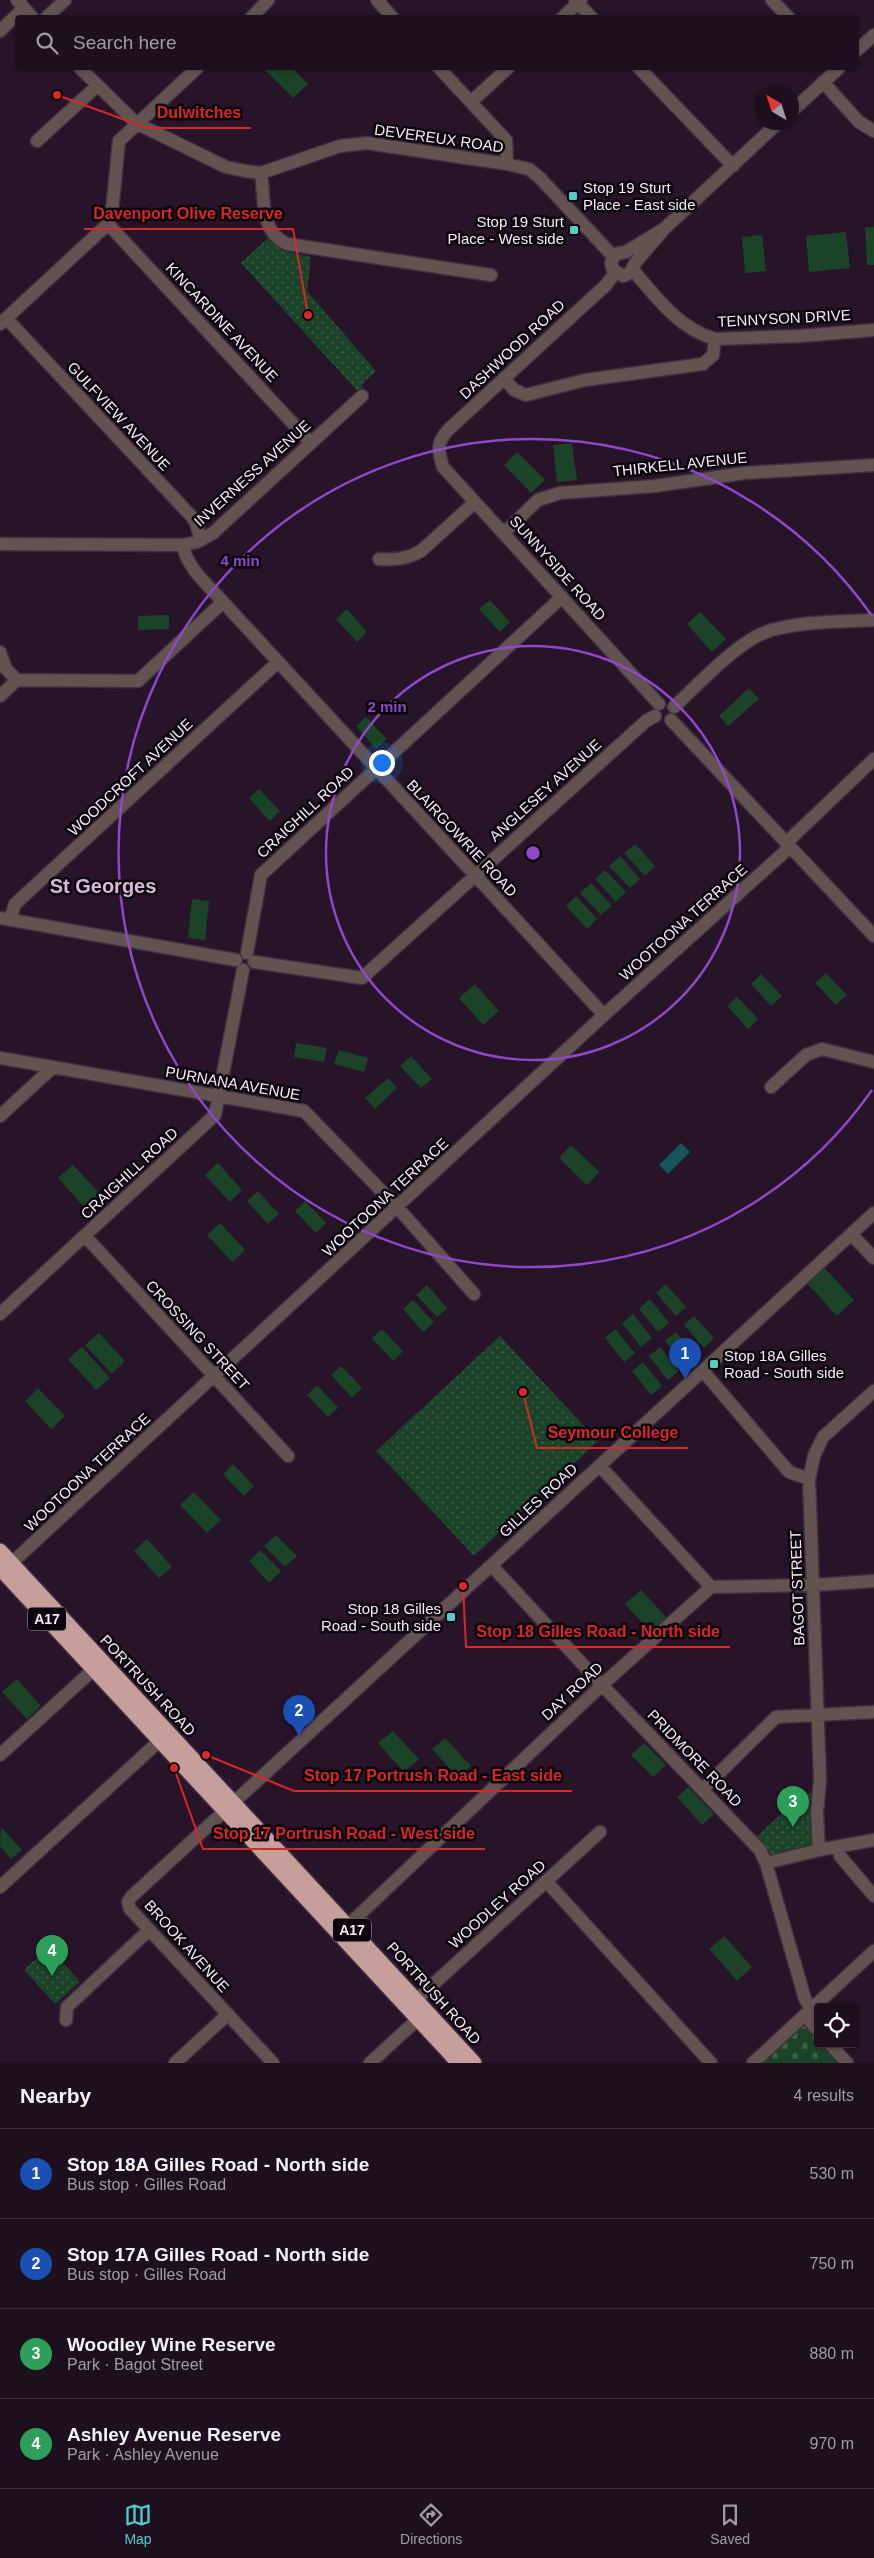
<!DOCTYPE html>
<meta charset="utf-8">
<style>
:root{--surface:#1d0f1e;--page:#251827;--text:#f1f3f6;--muted:#a09ca4;--line:#3b2f3c;--accent:#52cdcc}
body{margin:0;font-family:Helvetica,sans-serif;background:var(--page);color:var(--text)}
.controls{position:absolute;right:15px;bottom:15px;display:grid;overflow:hidden;border-radius:5px;box-shadow:0 1px 4px #0004}
.controls button{width:45px;height:45px;display:grid;place-items:center;padding:0;border:0;border-bottom:1px solid var(--line);background:var(--surface);color:var(--text);font:25px sans-serif}
.compass{position:absolute;left:754px;top:85px;width:45px;height:45px;border-radius:50%;background:var(--surface);box-shadow:0 1px 4px #0004;rotate:321deg}
.you{position:absolute;left:381px;top:762px;width:18px;height:18px;margin:-12px;border:4px solid #fff;border-radius:50%;background:#1a73e8;box-shadow:0 0 0 8px #1a73e833}
.badge{display:grid;place-items:center;width:32px;height:32px;border-radius:50%;background:var(--accent);color:#fff;font-size:16px;font-weight:700}
.pin{position:absolute;translate:-50% -41px;filter:drop-shadow(0 1px 2px #0008)}
.pin::after{content:'';position:absolute;top:26px;width:18px;height:15px;background:inherit;clip-path:polygon(0 0,100% 0,50% 100%)}
.list{margin:0;padding:0;list-style:none}
h2{display:flex;justify-content:space-between;align-items:center;height:65px;margin:0;padding:0 20px;font-size:21px}
h2 small{font-size:16px;font-weight:400;color:var(--muted)}
.list li{display:grid;grid-template-columns:32px 1fr auto;gap:15px;align-items:center;box-sizing:border-box;height:90px;padding:0 20px;border-top:1px solid var(--line)}
.list b{display:block;font-size:19px;white-space:nowrap}
.list p{margin:0;font-size:16px;white-space:nowrap;color:var(--muted)}
.list em{font-size:16px;font-style:normal;color:var(--muted)}
.icon{flex:none;width:28px;height:28px;fill:none;stroke:currentColor;stroke-width:2;stroke-linecap:round;stroke-linejoin:round}
.map{position:relative;flex:none;width:874px;height:2063px;overflow:hidden}
.search{position:absolute;background:var(--surface);box-shadow:0 1px 4px #0004;left:15px;right:15px;top:15px;height:55px;display:flex;align-items:center;gap:12px;box-sizing:border-box;padding:0 18px;border-radius:5px;color:var(--muted);font-size:19px}
.sheet{height:425px;background:var(--surface)}
nav{display:flex;justify-content:space-around;align-items:center;box-sizing:border-box;height:70px;border-top:1px solid var(--line);background:var(--surface);font-size:14px;color:var(--muted)}
nav a{display:grid;justify-items:center;gap:2px}
nav .on{color:var(--accent)}
.map>svg:first-child{display:block}
.grass{fill:url(#grass-dots)}
.cemetery{fill:url(#cemetery-stones)}
.pitch{fill:#1b4328}
.water{fill:#16535a}
.lines{fill:none;stroke-linecap:round;stroke-linejoin:round}
.minor-casing{stroke:#402e41;stroke-width:15}
.highway-casing{stroke:#402e41;stroke-width:18}
.minor{stroke:#625351;stroke-width:12}
.highway{stroke:#c69f9b;stroke-width:15}
.ring{fill:none;stroke:#8e48c8;stroke-width:2.5}
.poi-dot{fill:#52cdcc;stroke:#0b040c;stroke-width:2}
.labels{text-anchor:middle;dominant-baseline:central;stroke-width:5;stroke-linejoin:round;paint-order:stroke}
.shield{fill:#0b040c;stroke:#b0a4b1;stroke-width:1}
.shield-label{font-size:14px;font-weight:bold;fill:#f7e9f8}
.street-label{font-size:15px;fill:#f7e9f8;stroke:#0b040c}
.poi-label{font-size:15px;fill:#f7e9f8;stroke:#0b040c;text-anchor:start}
.district-label{font-size:20px;font-weight:bold;fill:#d5bbd7;stroke:#0b040c}
.centre{fill:#8e48c8;stroke:#0b040c;stroke-width:2.5}
.ring-label{font-size:15px;text-anchor:middle;font-weight:bold;fill:#8e48c8;stroke:#0b040c;stroke-width:5;stroke-linejoin:round;paint-order:stroke}
.leader{fill:none;stroke:#d62828;stroke-width:2}
.callout-dot{fill:#d62828;stroke:#0b040c;stroke-width:2}
.callout-label{font-size:16px;text-anchor:middle;font-weight:bold;fill:#d62828;stroke:#0b040c;stroke-width:5;stroke-linejoin:round;paint-order:stroke}
</style>
<div class="map">
<svg width="874" height="2063" viewBox="0 0 874 2063">
<defs>
<pattern id="grass-dots" width="8" height="8" patternUnits="userSpaceOnUse" patternTransform="scale(1.25)"><rect width="8" height="8" fill="#1b4328"/><path d="M2 2h.1M6 6h.1" fill="none" stroke="#3d5e48" stroke-width="1.8" stroke-linecap="round"/></pattern>
<pattern id="cemetery-stones" width="16" height="16" patternUnits="userSpaceOnUse" patternTransform="scale(1.25)"><rect width="16" height="16" fill="#1b4328"/><path d="M2 7V4a2 2 0 0 1 4 0v3zM10 15v-3a2 2 0 0 1 4 0v3z" fill="#3d5e48"/></pattern>
</defs>
<rect width="100%" height="100%" fill="#271428"/>
<path class="grass" d="M268,238l15,13 28,6 -4,34 69,80 -15,14 6,7 -5,4 -121,-133z
M500,1336l98,105 -124,115 -98,-105z
M819,1792v58l-53,13 -14,-22 51,-47z
M49,1947l31,35 -25,22 -31,-34z"/>
<path class="cemetery" d="M805,2015l13,16v13h12l17,19h-94z"/>
<path class="pitch" d="M263,68h29l16,16 -15,14z
M865,227h9v38h-7z
M846,232l4,36 -41,4 -3,-36z
M762,235l4,36 -21,2 -3,-36z
M572,443l5,37 -20,2 -4,-37z
M517,452l28,28 -14,13 -27,-28z
M490,600l20,22 -10,10 -21,-23z
M347,609l20,23 -10,10 -21,-23z
M700,612l26,27 -14,13 -25,-28z
M169,615v14l-31,1v-14z
M749,688l10,11 -31,27 -9,-10z
M366,717l21,22 -11,10 -20,-23z
M259,789l21,22 -10,10 -21,-23z
M635,844l20,22 -10,10 -21,-23z
M620,856l20,23 -10,9 -21,-22z
M605,870l21,22 -10,10 -21,-23z
M591,883l21,23 -11,9 -21,-22z
M576,896l21,23 -10,10 -21,-23z
M192,899l17,2 -4,39 -17,-2z
M826,973l21,22 -11,10 -21,-22z
M761,974l21,22 -11,10 -20,-22z
M475,984l24,27 -16,14 -24,-27z
M737,997l21,22 -10,10 -21,-23z
M296,1043l31,5 -3,14 -30,-5z
M339,1050l29,8 -4,14 -30,-8z
M411,1056l21,23 -11,9 -21,-22z
M388,1078l9,10 -22,21 -10,-11z
M571,1145l28,27 -12,13 -28,-27z
M218,1163l24,27 -12,12 -25,-27z
M73,1165l27,29 -15,14 -27,-30z
M258,1191l21,23 -11,10 -21,-23z
M305,1201l21,22 -10,10 -21,-22z
M220,1223l25,27 -13,12 -25,-27z
M820,1263l34,37 -17,16 -34,-37z
M666,1284l20,23 -10,9 -20,-23z
M427,1285l20,23 -10,9 -21,-22z
M650,1299l19,24 -11,9 -19,-23z
M413,1300l21,22 -11,10 -20,-23z
M633,1314l19,24 -11,9 -19,-24z
M694,1316l20,22 -10,10 -20,-23z
M382,1329l21,22 -10,10 -21,-23z
M615,1329l20,24 -11,9 -19,-24z
M676,1332l20,24 -11,9 -20,-24z
M99,1333l26,28 -13,13 -27,-29z
M82,1347l28,31 -14,12 -28,-31z
M660,1347l19,24 -11,9 -19,-24z
M643,1362l19,24 -11,9 -19,-24z
M341,1366l21,22 -10,10 -21,-23z
M317,1385l21,23 -10,9 -21,-22z
M38,1388l27,28 -14,13 -26,-28z
M233,1464l21,22 -10,10 -21,-22z
M194,1492l27,28 -14,13 -27,-28z
M276,1535l21,21 -12,11 -21,-21z
M147,1539l25,28 -13,11 -25,-27z
M260,1550l21,21 -12,12 -20,-22z
M641,1590l26,28 -16,14 -26,-28z
M17,1679l24,27 -14,13 -25,-27z
M393,1731l26,28 -15,13 -26,-29z
M445,1738l26,28 -13,12 -26,-29z
M644,1743l22,22 -13,12 -22,-22z
M688,1787l26,27 -12,11 -25,-28z
M1,1827l21,23 -11,9 -11,-13z
M724,1936l28,31 -15,14 -28,-32z"/>
<path class="water" d="M681,1143l9,9 -22,22 -9,-9z"/>
<g class="lines">
<g class="minor-casing">
<path id="minor" d="M17,0l16,18
M377,0l16,18
M575,0l17,18
M772,0l17,18
M46,18l19,-18
M251,18l17,-18
M562,18l19,-18
M0,31l24,-23
M856,51l18,-16
M80,68l56,55 90,44 19,4 16,2 79,-27 27,-3 140,21 22,5 10,8 74,79
M439,68l67,72 1,24
M639,68l94,98
M823,82l36,40 15,9
M471,102l37,-34
M792,111l47,-43
M37,141l60,-55
M261,173c4,26 -2,58 26,71l204,31
M108,224l203,219
M664,229l-38,23 -11,2 -4,9 2,7 10,6 7,-3 5,-10 29,-34 115,-107
M633,270c24,28 45,58 82,69l85,-3 74,-6
M615,273l-9,12 -158,145c-12,13 -10,21 -5,37l216,237
M6,318l186,199 4,6 5,17
M0,324l108,-100 4,-13 7,-70 78,-73
M504,378l10,12 12,5 59,-15 118,-16 10,-9 2,-16
M504,533l34,-33 22,-7 95,-7 90,-13 129,-8
M0,544l183,1 14,-3 16,-9 149,-137
M183,545c3,22 25,40 40,57l381,413
M379,559c16,1 28,0 42,-8l54,-49
M0,652l6,17 11,11
M0,696l17,-16 121,1 85,-79
M674,707c25,-23 65,-68 98,-77 33,-9 68,-8 102,-10
M671,720l203,216
M786,843l88,-84
M0,918l236,42
M10,920l5,-16 263,-242
M247,953l14,-78 301,-278
M254,962l108,16 284,-257 9,-5
M0,1058l304,53 93,96 77,87
M771,1087l35,-32 16,-6 52,13
M0,1116l52,-48
M851,1234l23,24
M85,1236l203,220
M0,1314l215,-199 28,-145
M703,1371l86,101 20,7 11,300 -3,34 2,37
M600,1466l111,121
M809,1479l5,-23 9,-19 51,-46
M492,1566l107,116 161,168 6,13 39,136 6,10
M4,1570l600,-555 186,-168
M0,1755l94,-86
M703,1789l73,-72 98,-5
M840,1846v10l34,40
M766,1863l53,-13 55,-10
M546,1881l165,182
M0,1887l166,-152
M341,1932l261,-247 109,-98 103,-2 60,-4
M416,2000l184,-168
M805,2015l13,16
M66,2020l1,-13 82,-77
M830,2044l17,19
M175,2063l53,-49
M273,2063l-143,-154 -2,-7 3,-5 743,-684
M370,2063l48,-44
M753,2063l121,-112"/>
</g>
<g class="highway-casing">
<path id="highway" d="M0,1551l474,512
M0,1568l459,495"/>
</g>
<use href="#minor" class="minor"/>
<use href="#highway" class="highway"/>
</g>
<g class="ring">
<circle cx="533" cy="853" r="207"/>
<path d="M872 1090A414 414 0 1 1 872 616"/>
</g>
<g class="poi-dot">
<rect x="568" y="191" width="10" height="10" rx="2.5"/>
<rect x="569" y="225" width="10" height="10" rx="2.5"/>
<rect x="709" y="1359" width="10" height="10" rx="2.5"/>
<rect x="446" y="1612" width="10" height="10" rx="2.5"/>
</g>
<g class="labels">
<g class="shield">
<rect x="28" y="1607.5" width="38" height="23" rx="4"/>
<rect x="333" y="1918.5" width="38" height="23" rx="4"/>
</g>
<g class="shield-label">
<text x="47" y="1619">A17</text>
<text x="352" y="1930">A17</text>
</g>
<g class="street-label">
<text transform="translate(439 138) rotate(8)">DEVEREUX ROAD</text>
<text transform="translate(784 318) rotate(-3)">TENNYSON DRIVE</text>
<text transform="translate(222 322) rotate(47)">KINCARDINE AVENUE</text>
<text transform="translate(512 349) rotate(-43)">DASHWOOD ROAD</text>
<text transform="translate(119 416) rotate(47)">GULFVIEW AVENUE</text>
<text transform="translate(680 464) rotate(-6)">THIRKELL AVENUE</text>
<text transform="translate(252 473) rotate(-42)">INVERNESS AVENUE</text>
<text transform="translate(558 568) rotate(48)">SUNNYSIDE ROAD</text>
<text transform="translate(130 777) rotate(-43)">WOODCROFT AVENUE</text>
<text transform="translate(545 790) rotate(-42)">ANGLESEY AVENUE</text>
<text transform="translate(305 812) rotate(-43)">CRAIGHILL ROAD</text>
<text transform="translate(462 838) rotate(47)">BLAIRGOWRIE ROAD</text>
<text transform="translate(683 922) rotate(-42)">WOOTOONA TERRACE</text>
<text transform="translate(233 1083) rotate(10)">PURNANA AVENUE</text>
<text transform="translate(129 1173) rotate(-43)">CRAIGHILL ROAD</text>
<text transform="translate(385 1197) rotate(-43)">WOOTOONA TERRACE</text>
<text transform="translate(198 1335) rotate(47)">CROSSING STREET</text>
<text transform="translate(87 1472) rotate(-43)">WOOTOONA TERRACE</text>
<text transform="translate(538 1500) rotate(-43)">GILLES ROAD</text>
<text transform="translate(797 1588) rotate(-92)">BAGOT STREET</text>
<text transform="translate(148 1685) rotate(47)">PORTRUSH ROAD</text>
<text transform="translate(572 1691) rotate(-43)">DAY ROAD</text>
<text transform="translate(695 1758) rotate(46)">PRIDMORE ROAD</text>
<text transform="translate(497 1904) rotate(-42)">WOODLEY ROAD</text>
<text transform="translate(187 1946) rotate(48)">BROOK AVENUE</text>
<text transform="translate(434 1993) rotate(48)">PORTRUSH ROAD</text>
</g>
<g class="poi-label">
<text x="583" y="187">Stop 19 Sturt<tspan x="583" dy="17">Place - East side</tspan></text>
<text x="564" y="221" text-anchor="end">Stop 19 Sturt<tspan x="564" dy="17">Place - West side</tspan></text>
<text x="724" y="1355">Stop 18A Gilles<tspan x="724" dy="17">Road - South side</tspan></text>
<text x="441" y="1608" text-anchor="end">Stop 18 Gilles<tspan x="441" dy="17">Road - South side</tspan></text>
</g>
<g class="district-label">
<text x="103" y="886">St Georges</text>
</g>
</g>
<circle cx="533" cy="853" r="8" class="centre"/>
<g class="ring-label">
<text x="240" y="566">4 min</text>
<text x="387" y="712">2 min</text>
</g>
<path class="leader" d="M57 95L147 128H251M308 315L293 229H84M523 1392L537 1448H688M463 1586L466 1647H730M206 1755L294 1791H572M174 1768L203 1849H485"/>
<g class="callout-dot">
<circle cx="57" cy="95" r="5"/>
<circle cx="308" cy="315" r="5"/>
<circle cx="523" cy="1392" r="5"/>
<circle cx="463" cy="1586" r="5"/>
<circle cx="206" cy="1755" r="5"/>
<circle cx="174" cy="1768" r="5"/>
</g>
<g class="callout-label">
<text x="199" y="118">Dulwitches</text>
<text x="188" y="219">Davenport Olive Reserve</text>
<text x="613" y="1438">Seymour College</text>
<text x="598" y="1637">Stop 18 Gilles Road - North side</text>
<text x="433" y="1781">Stop 17 Portrush Road - East side</text>
<text x="344" y="1839">Stop 17 Portrush Road - West side</text>
</g>
</svg>
<div class="controls">
<button><svg class="icon" aria-label="locate" viewBox="0 0 24 24"><circle cx="12" cy="12" r="6"/><path d="M12 2v4M12 18v4M2 12h4M18 12h4"/></svg></button>
</div>
<svg class="compass" viewBox="-18 -18 36 36"><path d="M0-13l5 13h-10z" fill="#e53935"/><path d="M0 13l5-13h-10z" fill="#a09ca4"/></svg>
<div class="you"></div>
<div class="pin badge" style="left:685px;top:1379px;background:#1a4fb4">1</div>
<div class="pin badge" style="left:299px;top:1736px;background:#1a4fb4">2</div>
<div class="pin badge" style="left:793px;top:1827px;background:#2e9e5b">3</div>
<div class="pin badge" style="left:52px;top:1976px;background:#2e9e5b">4</div>
<div class="search"><svg class="icon" aria-label="search" viewBox="0 0 24 24"><circle cx="10" cy="10" r="6"/><path d="M15 15l6 6"/></svg>Search here</div>
</div>
<section class="sheet">
<h2>Nearby<small>4 results</small></h2>
<ul class="list">
<li><span class="badge" style="background:#1a4fb4">1</span><div><b>Stop 18A Gilles Road - North side</b><p>Bus stop · Gilles Road</p></div><em>530 m</em></li>
<li><span class="badge" style="background:#1a4fb4">2</span><div><b>Stop 17A Gilles Road - North side</b><p>Bus stop · Gilles Road</p></div><em>750 m</em></li>
<li><span class="badge" style="background:#2e9e5b">3</span><div><b>Woodley Wine Reserve</b><p>Park · Bagot Street</p></div><em>880 m</em></li>
<li><span class="badge" style="background:#2e9e5b">4</span><div><b>Ashley Avenue Reserve</b><p>Park · Ashley Avenue</p></div><em>970 m</em></li>
</ul>
</section>
<nav>
<a class="on"><svg class="icon" aria-label="map" viewBox="0 0 24 24"><path d="M3 6l6-2 6 2 6-2v14l-6 2-6-2-6 2zM9 4v14M15 6v14"/></svg>Map</a>
<a><svg class="icon" aria-label="directions" viewBox="0 0 24 24"><path d="M12 3l9 9-9 9-9-9zM9 14v-3h6M13 9l2 2-2 2"/></svg>Directions</a>
<a><svg class="icon" aria-label="saved" viewBox="0 0 24 24"><path d="M7 4h10v16l-5-4-5 4z"/></svg>Saved</a>
</nav>
